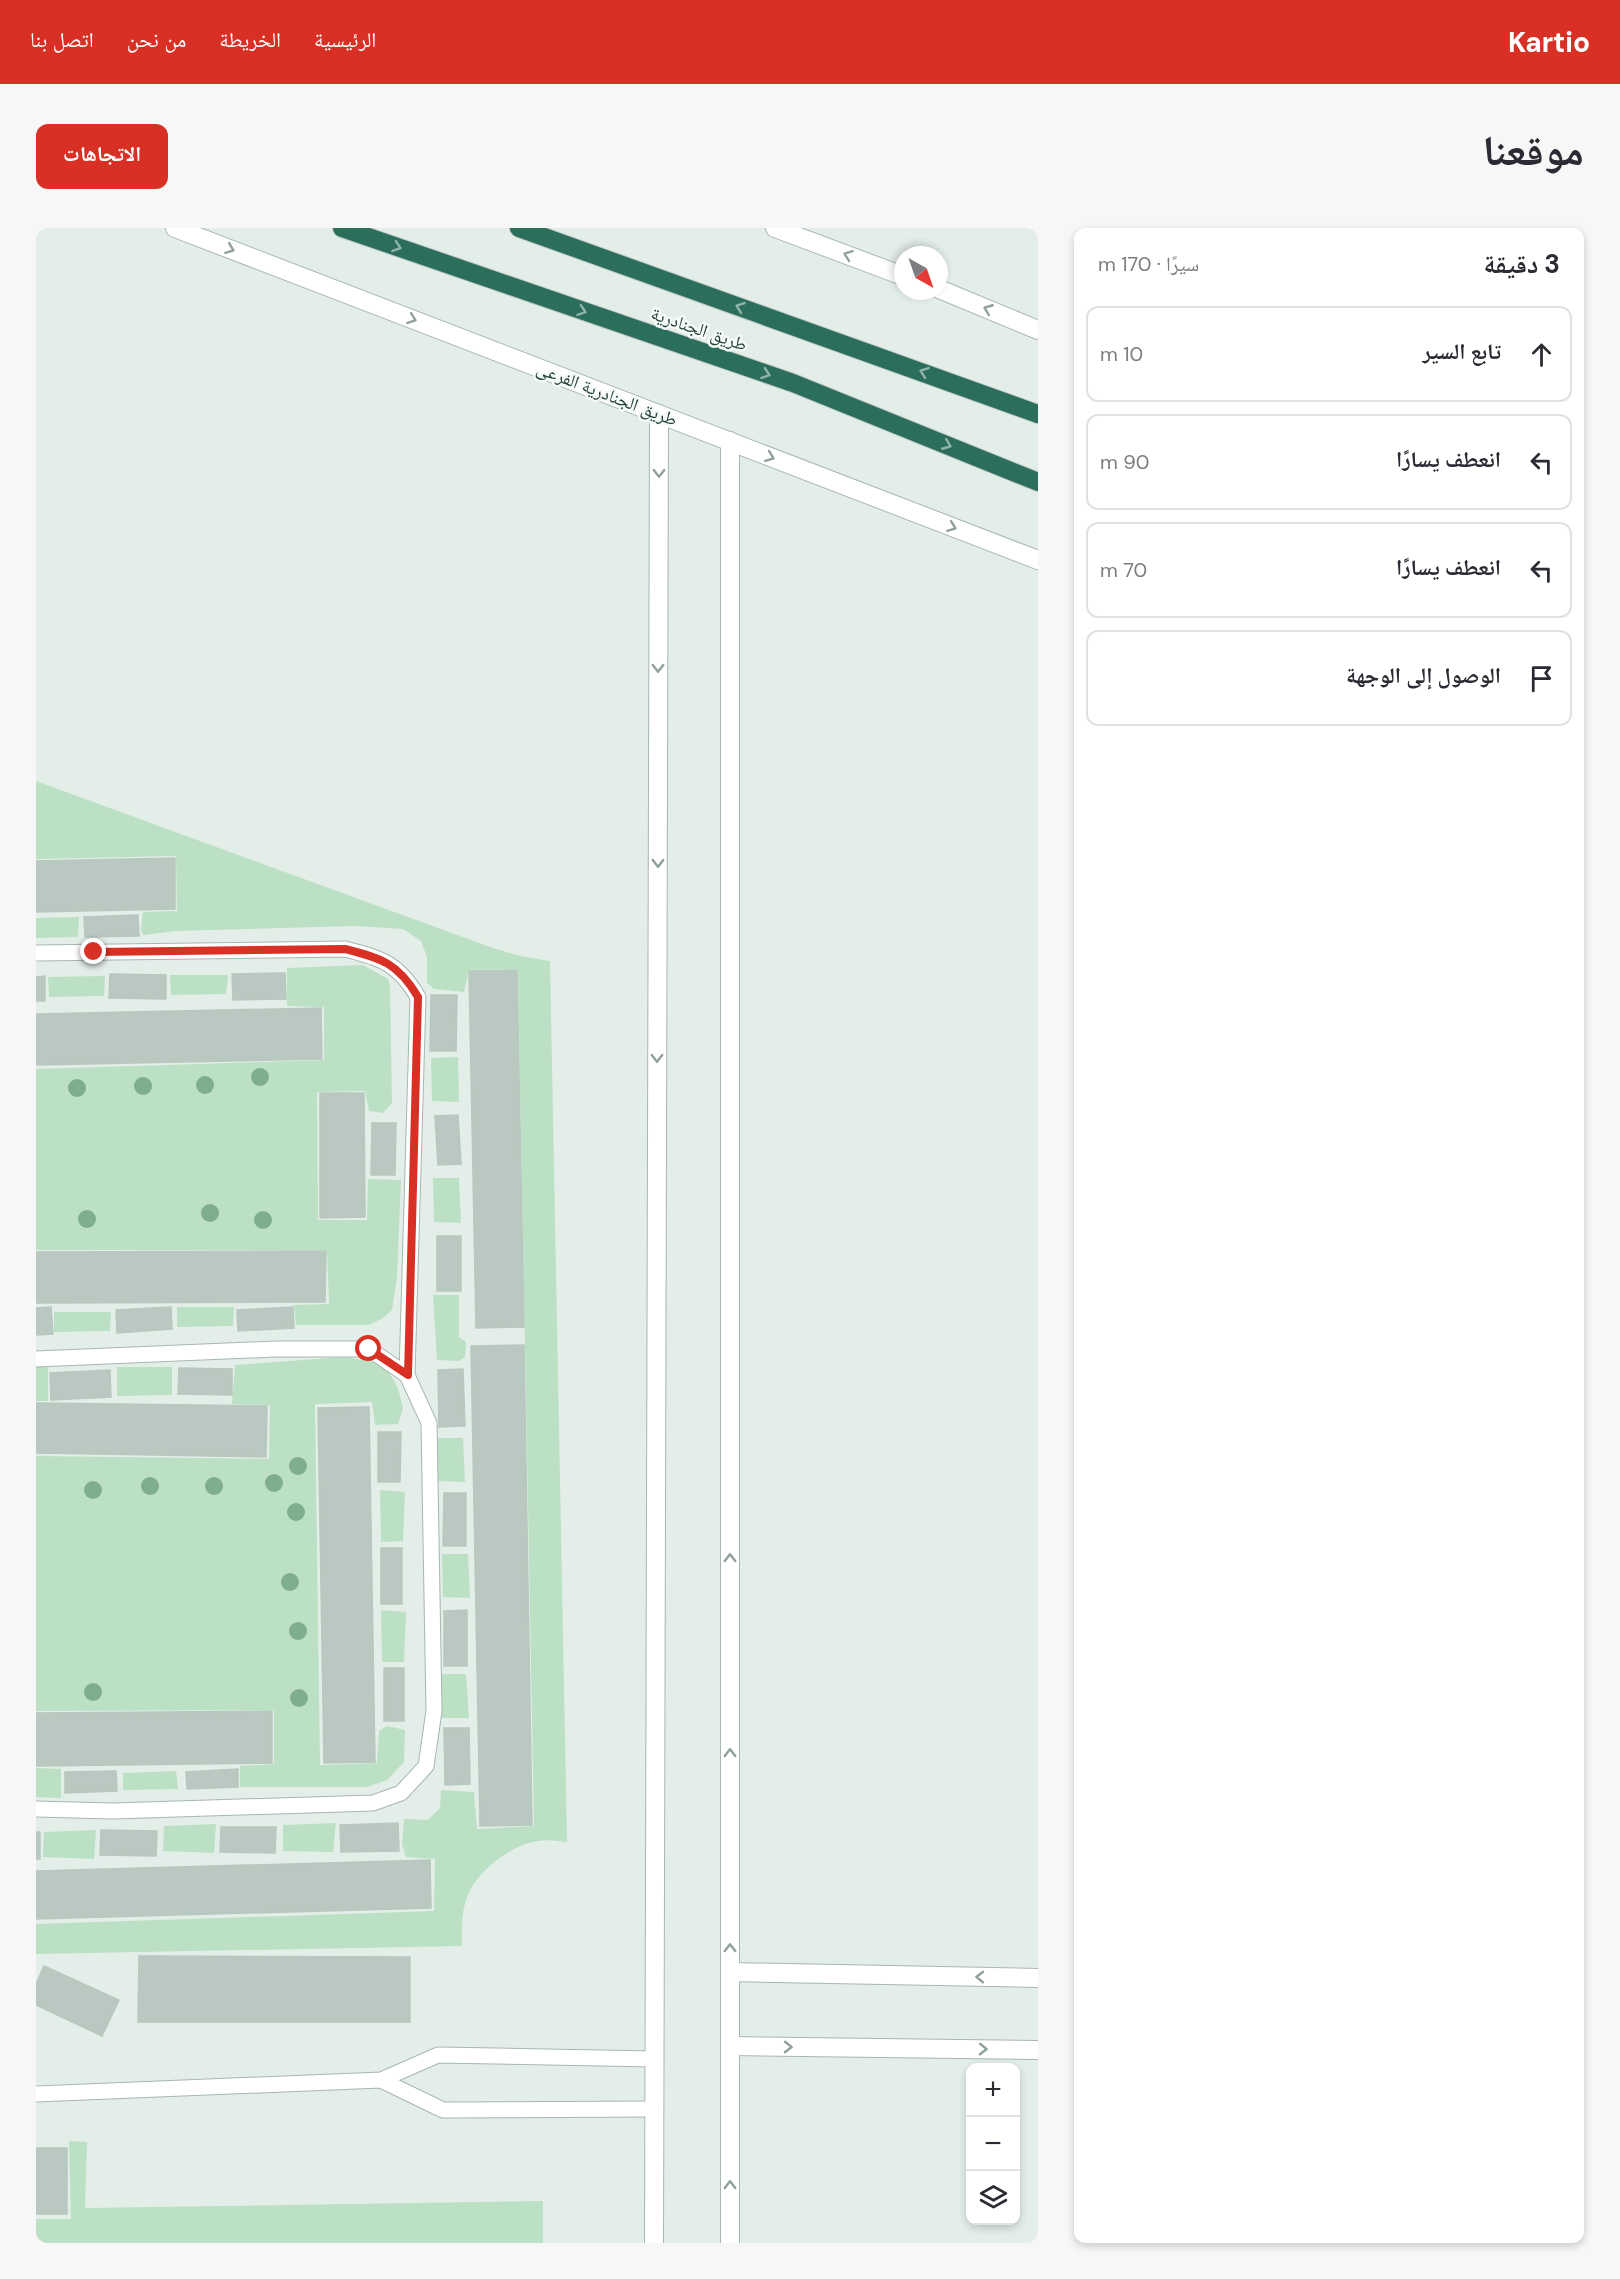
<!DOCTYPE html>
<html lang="ar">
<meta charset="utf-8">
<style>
:root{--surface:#fff;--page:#f7f7f7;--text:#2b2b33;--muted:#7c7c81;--line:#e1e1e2;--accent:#d93025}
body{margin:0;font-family:"DM Sans","Noto Naskh Arabic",sans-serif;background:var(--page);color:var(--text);direction:rtl}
.controls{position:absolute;right:18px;bottom:18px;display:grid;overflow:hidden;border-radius:12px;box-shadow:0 3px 9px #0003}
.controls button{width:54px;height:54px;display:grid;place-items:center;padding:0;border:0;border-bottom:2px solid var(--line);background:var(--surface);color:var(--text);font:30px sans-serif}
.compass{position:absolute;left:858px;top:18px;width:54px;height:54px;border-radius:50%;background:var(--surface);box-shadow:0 3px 9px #0003;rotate:140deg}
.stop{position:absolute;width:18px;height:18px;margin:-14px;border:4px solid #d93025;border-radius:50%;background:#fff}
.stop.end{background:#d93025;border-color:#fff;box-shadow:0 2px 6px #0008}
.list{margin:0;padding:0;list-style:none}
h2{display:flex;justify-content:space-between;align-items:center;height:78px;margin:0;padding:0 24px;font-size:26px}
h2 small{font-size:20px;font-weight:400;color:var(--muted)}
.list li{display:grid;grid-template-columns:39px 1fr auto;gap:18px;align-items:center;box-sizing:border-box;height:96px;margin:0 12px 12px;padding:0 12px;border:2px solid var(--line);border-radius:12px}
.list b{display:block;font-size:22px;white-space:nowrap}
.list em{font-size:20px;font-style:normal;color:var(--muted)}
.icon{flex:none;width:33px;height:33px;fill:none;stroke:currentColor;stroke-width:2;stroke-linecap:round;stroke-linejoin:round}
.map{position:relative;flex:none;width:1002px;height:2015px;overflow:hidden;direction:ltr;border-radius:12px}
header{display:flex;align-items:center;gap:36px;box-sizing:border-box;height:84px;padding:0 30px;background:var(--accent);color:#fff}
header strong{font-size:28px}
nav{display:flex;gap:33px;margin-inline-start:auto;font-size:21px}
.intro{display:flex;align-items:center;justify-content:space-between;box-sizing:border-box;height:144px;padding:0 36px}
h1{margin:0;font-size:42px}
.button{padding:15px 27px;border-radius:12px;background:var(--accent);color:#fff;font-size:21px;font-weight:700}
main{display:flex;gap:36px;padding:0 36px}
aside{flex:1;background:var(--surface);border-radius:12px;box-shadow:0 3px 9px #0003}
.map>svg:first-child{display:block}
.green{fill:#bce0c3}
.building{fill:#b9c9c1;stroke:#b6c8bf;stroke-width:1.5}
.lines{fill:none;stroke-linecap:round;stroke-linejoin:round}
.service-casing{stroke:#a6b7b0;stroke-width:17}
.minor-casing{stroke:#a6b7b0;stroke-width:20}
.tertiary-casing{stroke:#a6b7b0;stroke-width:20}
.motorway-casing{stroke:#c1cac7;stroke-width:20}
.service{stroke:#fff;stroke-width:15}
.minor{stroke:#fff;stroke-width:18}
.tertiary{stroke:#fff;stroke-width:18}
.motorway{stroke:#2c6e5c;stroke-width:18}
.tree{fill:#7eae8e}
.oneway{stroke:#90b4aa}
.oneway2{stroke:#90a09a}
.route{stroke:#d93025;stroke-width:8}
.labels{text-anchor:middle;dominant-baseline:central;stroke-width:5;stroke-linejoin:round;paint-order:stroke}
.street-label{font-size:18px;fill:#224136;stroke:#f5faf7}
</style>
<header>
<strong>Kartio</strong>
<nav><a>الرئيسية</a><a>الخريطة</a><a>من نحن</a><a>اتصل بنا</a></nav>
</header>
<div class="intro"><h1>موقعنا</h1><a class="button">الاتجاهات</a></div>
<main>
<aside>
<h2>3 دقيقة<small>سيرًا · 170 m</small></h2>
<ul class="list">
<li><svg class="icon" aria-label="ahead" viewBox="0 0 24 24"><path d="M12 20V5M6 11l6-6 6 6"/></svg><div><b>تابع السير</b></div><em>10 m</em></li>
<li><svg class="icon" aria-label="left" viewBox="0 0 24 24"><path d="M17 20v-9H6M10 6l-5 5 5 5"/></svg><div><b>انعطف يسارًا</b></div><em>90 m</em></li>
<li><svg class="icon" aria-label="left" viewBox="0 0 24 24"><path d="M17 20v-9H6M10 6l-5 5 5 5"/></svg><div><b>انعطف يسارًا</b></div><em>70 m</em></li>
<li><svg class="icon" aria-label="arrive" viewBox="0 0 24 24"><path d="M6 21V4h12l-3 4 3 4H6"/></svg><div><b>الوصول إلى الوجهة</b></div></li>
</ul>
</aside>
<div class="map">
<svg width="1002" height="2015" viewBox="0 0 1002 2015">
<rect width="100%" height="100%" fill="#e4eee9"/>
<path class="green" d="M0,553l457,167 27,8 30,5 17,881c-9,-1 -19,-3 -28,-1 -27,3 -61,29 -71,54 -7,16 -6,34 -6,51l-426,8v-30l398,-13 1,-52 -29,-2 -4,-13 2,-25 24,1 12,-12 1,-18 33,2 3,37 57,-3 -16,-857 -49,1 -5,22 -30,-3 -7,-6v-26l-6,-16 -18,-12 -48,-3 -179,5 -33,4 -2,-6 2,-17 34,-1 -1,-55 -140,3z
M43,689l-1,20 -42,1v-20z
M327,737l25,14 2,6 2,118 -9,10 -14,-2 -4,-20 -48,1 1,128h49l1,-41 33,1 -4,97 -5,33 -9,8 -14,7h-73l-2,-20 35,-1 -2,-54h-291v-181l288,-9v-53l-37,-1v-38z
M134,747h58l-2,19 -55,1z
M69,748l-1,20 -55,1 -1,-20z
M422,829l1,45 -27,-1 -1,-43z
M397,950h26l2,45 -27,-1z
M397,1067h26v42l7,5 -1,15 -6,4 -22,-1z
M141,1079h57l-1,19 -56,1z
M18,1084h57l-1,19 -56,1z
M309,1129l29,5 14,9 10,17 5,20 -5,16 -23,1 -3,-23 -57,2 5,361 57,-2 2,-32 8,-5 18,4 -1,32 -17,18 -20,7h-127v-21l34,-2v-54l-238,1v-255l233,3 1,-54 -38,-1 3,-39z
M5,1137l7,3v33h-12v-35z
M81,1139h55v28l-55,1z
M401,1210h26l2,44 -27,-1z
M344,1262l25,2 -2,49 -22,1z
M406,1326h26l2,44 -27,-1z
M345,1382l25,2 -2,50h-22z
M404,1446h26l3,44h-28z
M0,1540l25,1v29l-25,-1z
M140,1543l2,18 -55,1v-17z
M300,1595l-3,29 -50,-1v-26z
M180,1596l-2,29 -51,-2 1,-25z
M60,1602l-2,29 -51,-2 1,-25z
M33,1913l18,1 -2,66 458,-7v42h-507v-24h35z"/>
<path class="building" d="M139,630v51l-139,3v-51z
M102,687l1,21 -54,1 -1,-20z
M481,742l7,357 -48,1 -7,-357z
M249,745l1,26 -53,1 -1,-26z
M74,746l56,1v24l-57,-1z
M9,748v25h-9v-24z
M395,767h26l-1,56h-26z
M285,780l1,51 -286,6v-51z
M284,865h44l1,124 -45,1z
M422,887l3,49 -23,1 -3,-49z
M336,895h24l-1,52h-24z
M401,1008h24v55h-24z
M290,1023l-1,51 -289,1v-51z
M15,1079l2,27 -17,1v-27z
M135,1079l1,22 -55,4 -1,-23z
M257,1079l1,21 -56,3 -1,-21z
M488,1117l8,480 -52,1 -9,-480z
M143,1140l53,1v26l-54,-1z
M427,1141l2,57 -26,1 -1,-57z
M74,1142l1,27 -60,3 -1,-27z
M0,1175l231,3 -1,51 -230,-4z
M333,1179l6,355 -51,1 -6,-355z
M342,1204h23l-1,50h-22z
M408,1265h22v53h-23z
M345,1320h21v56h-21z
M431,1382v56h-23v-55z
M348,1440h20v53h-20z
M236,1483v52l-236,3v-53z
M408,1500h25l1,56 -25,1z
M202,1541v18l-51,2 -1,-17z
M80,1543l1,20 -52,2v-21z
M362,1595l1,28 -58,1 -1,-27z
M185,1599h55l-1,26 -55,-1z
M65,1602l56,1 -1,25 -56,-1z
M0,1604h4v27h-4z
M394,1632l1,48 -395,11v-48z
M103,1728l271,1v65h-272z
M8,1738l75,34 -17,36 -66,-31v-21z
M0,1920h31v66h-31z"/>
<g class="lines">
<g class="service-casing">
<path id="service" d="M0,725l309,-4c36,9 53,14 73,48l-11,378 22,48 5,288 -8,55 -25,27 -28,10 -260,8 -77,-2
M0,1131l240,-10h93l38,26
M345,1852l62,30 211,-1
M0,1866l345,-14 57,-25 216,4"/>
</g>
<g class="minor-casing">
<path id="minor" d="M694,213v1802
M618,2015l5,-1829"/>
</g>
<g class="tertiary-casing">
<path id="tertiary" d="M139,0l863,332
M739,0l128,48
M903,61l99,41
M694,1744l308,6
M694,1818l308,4"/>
</g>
<g class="motorway-casing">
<path id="motorway" d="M306,0l451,155 245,99
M483,0l519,186"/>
</g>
<use href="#service" class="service"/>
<use href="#minor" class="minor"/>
<use href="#tertiary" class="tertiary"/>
<use href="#motorway" class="motorway"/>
</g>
<g class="tree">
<circle cx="224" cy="849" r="9"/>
<circle cx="169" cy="857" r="9"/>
<circle cx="107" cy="858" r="9"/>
<circle cx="41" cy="860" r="9"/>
<circle cx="174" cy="985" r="9"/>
<circle cx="51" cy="991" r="9"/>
<circle cx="227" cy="992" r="9"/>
<circle cx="262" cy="1238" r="9"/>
<circle cx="238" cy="1255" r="9"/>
<circle cx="114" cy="1258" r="9"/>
<circle cx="178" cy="1258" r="9"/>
<circle cx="57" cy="1262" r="9"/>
<circle cx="260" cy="1284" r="9"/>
<circle cx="254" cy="1354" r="9"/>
<circle cx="262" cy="1403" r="9"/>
<circle cx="57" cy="1464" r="9"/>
<circle cx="263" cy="1470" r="9"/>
</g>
<defs><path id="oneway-chevron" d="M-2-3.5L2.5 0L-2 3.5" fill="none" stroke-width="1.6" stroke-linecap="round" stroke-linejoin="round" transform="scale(1.5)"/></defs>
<g class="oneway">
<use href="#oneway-chevron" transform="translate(361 19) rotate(19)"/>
<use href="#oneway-chevron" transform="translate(704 79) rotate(-160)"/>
<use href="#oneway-chevron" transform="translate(546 83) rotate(19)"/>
<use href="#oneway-chevron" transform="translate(888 144) rotate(-160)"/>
<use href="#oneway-chevron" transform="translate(730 146) rotate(19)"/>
<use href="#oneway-chevron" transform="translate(911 217) rotate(22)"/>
</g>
<g class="oneway2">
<use href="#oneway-chevron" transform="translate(194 21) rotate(21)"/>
<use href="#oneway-chevron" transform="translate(812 27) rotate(-160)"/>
<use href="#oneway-chevron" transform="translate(952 81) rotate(-158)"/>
<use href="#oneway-chevron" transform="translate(376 91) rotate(21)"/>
<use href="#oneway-chevron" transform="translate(734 229) rotate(21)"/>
<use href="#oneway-chevron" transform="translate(623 245) rotate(90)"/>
<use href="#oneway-chevron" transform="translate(916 299) rotate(21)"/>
<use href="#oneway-chevron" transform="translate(622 440) rotate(90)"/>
<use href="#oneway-chevron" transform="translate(622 635) rotate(90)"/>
<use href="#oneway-chevron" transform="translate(621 830) rotate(90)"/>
<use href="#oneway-chevron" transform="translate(694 1330) rotate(-90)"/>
<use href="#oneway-chevron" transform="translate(694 1525) rotate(-90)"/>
<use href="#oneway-chevron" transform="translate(694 1720) rotate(-90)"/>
<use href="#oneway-chevron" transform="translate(944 1749) rotate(-179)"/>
<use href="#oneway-chevron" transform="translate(752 1819) rotate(1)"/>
<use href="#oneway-chevron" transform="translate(947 1821) rotate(1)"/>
<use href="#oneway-chevron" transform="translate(694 1957) rotate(-90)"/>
</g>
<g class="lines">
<path class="route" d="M58,724l251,-3c36,9 53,14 73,48l-10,378 -39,-26"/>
</g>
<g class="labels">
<g class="street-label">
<text transform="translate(663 101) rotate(19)">طريق الجنادرية</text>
<text transform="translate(571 166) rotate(21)">طريق الجنادرية الفرعى</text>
</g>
</g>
</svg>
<div class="controls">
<button>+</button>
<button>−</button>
<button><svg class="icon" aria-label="layers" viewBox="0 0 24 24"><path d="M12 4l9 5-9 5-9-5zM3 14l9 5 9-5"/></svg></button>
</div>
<svg class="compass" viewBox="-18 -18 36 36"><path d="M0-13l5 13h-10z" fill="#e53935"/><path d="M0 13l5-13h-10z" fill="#7c7c81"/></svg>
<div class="stop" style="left:333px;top:1121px"></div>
<div class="stop end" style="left:58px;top:724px"></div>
</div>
</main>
